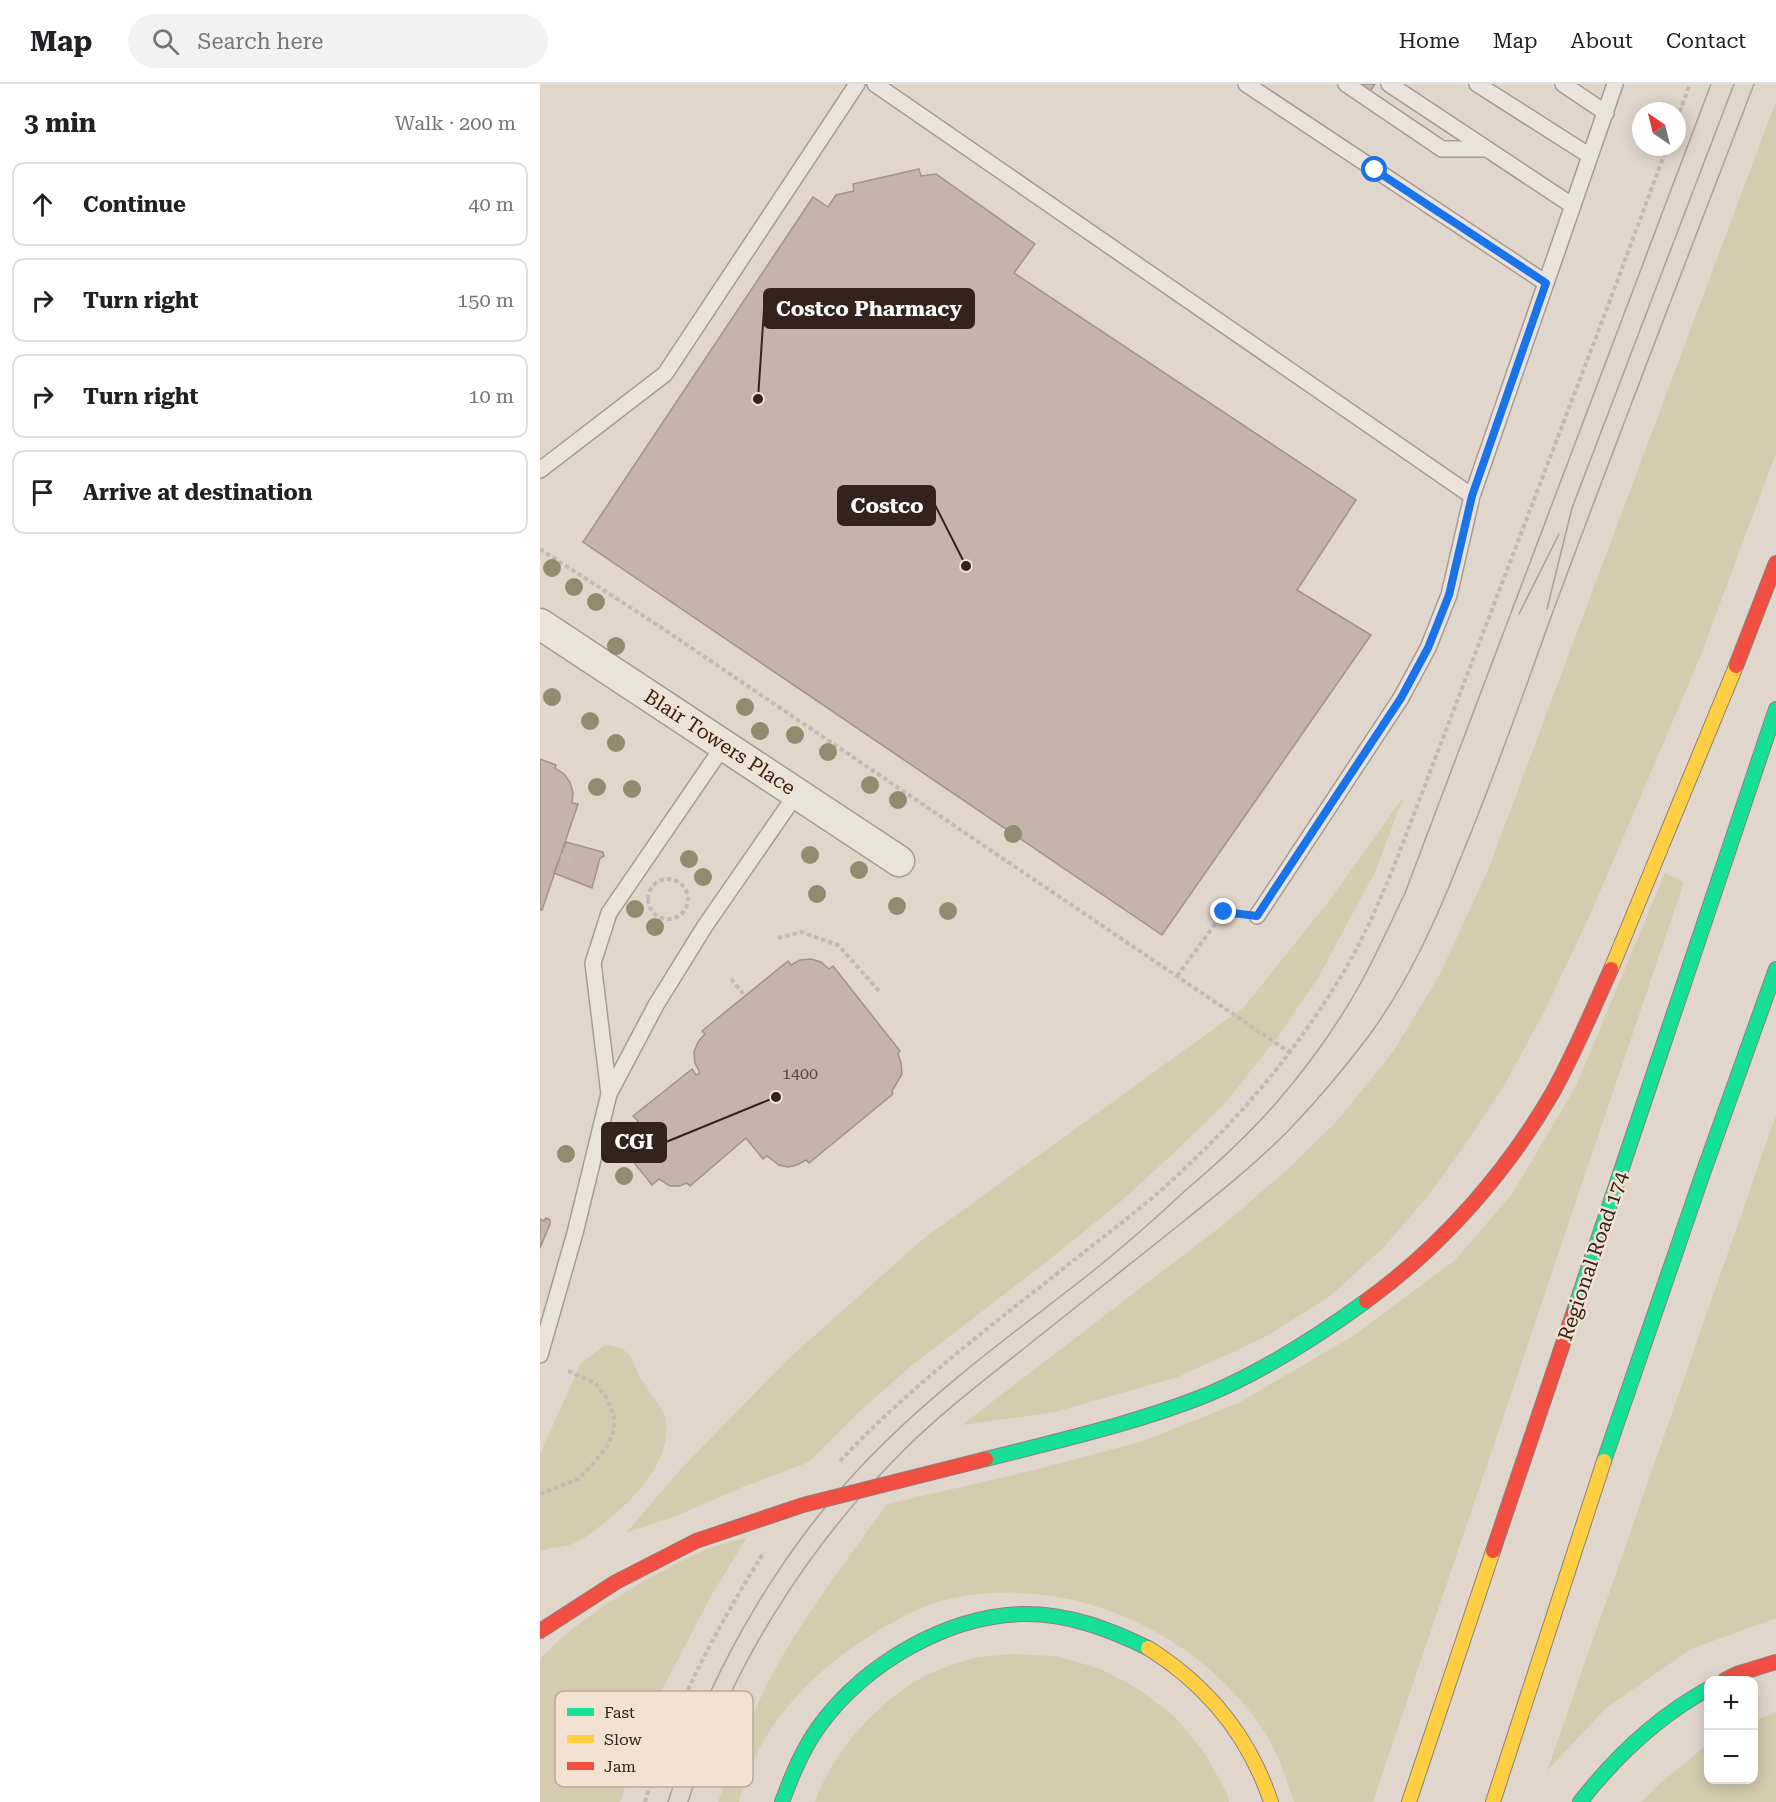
<!DOCTYPE html>
<meta charset="utf-8">
<style>
:root{--surface:#fff;--page:#f2f2f2;--text:#202124;--muted:#757577;--line:#e0e0e0}
body{margin:0;font-family:"Roboto Serif",serif;background:var(--page);color:var(--text)}
.controls{position:absolute;right:18px;bottom:18px;display:grid;overflow:hidden;border-radius:12px;box-shadow:0 3px 15px #0003}
.controls button{width:54px;height:54px;display:grid;place-items:center;padding:0;border:0;border-bottom:2px solid var(--line);background:var(--surface);color:var(--text);font:30px sans-serif}
.compass{position:absolute;left:1092px;top:18px;width:54px;height:54px;border-radius:50%;background:var(--surface);box-shadow:0 3px 15px #0003;rotate:325deg}
.stop{position:absolute;width:18px;height:18px;margin:-14px;border:4px solid #1a73e8;border-radius:50%;background:#fff}
.stop.end{background:#1a73e8;border-color:#fff;box-shadow:0 2px 6px #0008}
.list{margin:0;padding:0;list-style:none}
h2{display:flex;justify-content:space-between;align-items:center;height:78px;margin:0;padding:0 24px;font-size:26px}
h2 small{font-size:20px;font-weight:400;color:var(--muted)}
.list li{display:grid;grid-template-columns:39px 1fr auto;gap:18px;align-items:center;box-sizing:border-box;height:84px;margin:0 12px 12px;padding:0 12px;border:2px solid var(--line);border-radius:12px}
.list b{display:block;font-size:22px;white-space:nowrap}
.list em{font-size:20px;font-style:normal;color:var(--muted)}
.icon{flex:none;width:33px;height:33px;fill:none;stroke:currentColor;stroke-width:2;stroke-linecap:round;stroke-linejoin:round}
.map{position:relative;flex:none;width:1236px;height:1718px;overflow:hidden}
header{display:flex;align-items:center;gap:36px;box-sizing:border-box;height:84px;padding:0 30px;background:var(--surface);border-bottom:2px solid var(--line)}
header strong{font-size:28px}
nav{display:flex;gap:33px;margin-inline-start:auto;font-size:21px}
.search{width:420px;height:54px;background:var(--page);display:flex;align-items:center;gap:15px;box-sizing:border-box;padding:0 21px;border-radius:33px;color:var(--muted);font-size:22px}
main{display:flex}
aside{flex:1;background:var(--surface)}
.map>svg:first-child{display:block}
.green{fill:#d4ccae}
.building{fill:#c5b4ac;stroke:#a1928b;stroke-width:1.5}
.lines{fill:none;stroke-linecap:round;stroke-linejoin:round}
.lane-casing{stroke:#a69c95;stroke-width:18}
.street-casing{stroke:#a69c95;stroke-width:33}
.fast-casing{stroke:#8c817b;stroke-width:16}
.slow-casing{stroke:#8c817b;stroke-width:16}
.jam-casing{stroke:#8c817b;stroke-width:16}
.path{stroke:#c2bab3;stroke-width:4;stroke-dasharray:4.5 3;stroke-linecap:butt}
.lane{stroke:#eae3dc;stroke-width:15}
.street{stroke:#eae3dc;stroke-width:30}
.fast{stroke:#16e098;stroke-width:14}
.slow{stroke:#ffcf43;stroke-width:14}
.jam{stroke:#f24e42;stroke-width:14}
.tram{stroke:#a9a29d;stroke-width:1.5}
.jam-bridge-casing{stroke:#8c817b;stroke-width:16;stroke-linecap:butt}
.jam-bridge{stroke:#f24e42;stroke-width:14}
.tree{fill:#918c70}
.route{stroke:#1a73e8;stroke-width:8}
.labels{text-anchor:middle;dominant-baseline:central;stroke-width:5;stroke-linejoin:round;paint-order:stroke}
.number-label{font-size:16px;fill:#584741}
.street-label{font-size:20px;fill:#34231d;stroke:#f3e1d1}
.key{fill:#f3e1d1;stroke:#baa89b;stroke-width:1.5}
.key-label{font-size:16px;fill:#34231d}
.leader{fill:none;stroke:#34231d;stroke-width:2}
.callout-dot{fill:#34231d;stroke:#f3e1d1;stroke-width:2}
.callout{fill:#34231d;stroke:#34231d;stroke-width:2}
.callout-label{font-size:21px;text-anchor:middle;font-weight:bold;fill:#fff}
</style>
<header>
<strong>Map</strong>
<div class="search"><svg class="icon" aria-label="search" viewBox="0 0 24 24"><circle cx="10" cy="10" r="6"/><path d="M15 15l6 6"/></svg>Search here</div>
<nav><a>Home</a><a>Map</a><a>About</a><a>Contact</a></nav>
</header>
<main>
<aside>
<h2>3 min<small>Walk · 200 m</small></h2>
<ul class="list">
<li><svg class="icon" aria-label="ahead" viewBox="0 0 24 24"><path d="M12 20V5M6 11l6-6 6 6"/></svg><div><b>Continue</b></div><em>40 m</em></li>
<li><svg class="icon" aria-label="right" viewBox="0 0 24 24"><path d="M7 20v-9h11M14 6l5 5-5 5"/></svg><div><b>Turn right</b></div><em>150 m</em></li>
<li><svg class="icon" aria-label="right" viewBox="0 0 24 24"><path d="M7 20v-9h11M14 6l5 5-5 5"/></svg><div><b>Turn right</b></div><em>10 m</em></li>
<li><svg class="icon" aria-label="arrive" viewBox="0 0 24 24"><path d="M6 21V4h12l-3 4 3 4H6"/></svg><div><b>Arrive at destination</b></div></li>
</ul>
</aside>
<div class="map">
<svg width="1236" height="1718" viewBox="0 0 1236 1718">
<rect width="100%" height="100%" fill="#e1d6cb"/>
<path class="green" d="M1236,17v352l-77,207 -109,255 -46,97 -39,72 -40,61 -38,52 -44,51 -54,49 -66,41 -85,39 -123,35 -93,13 262,-201 63,-54 49,-48 57,-70 47,-78 48,-104z
M864,712l-29,76 -57,106 -41,60 -51,64 -53,52 -54,49 -69,56 -139,107 -49,43 -53,53 -69,26 -66,29 -48,16 53,-62 108,-111 136,-121 321,-232 85,-106z
M1125,789l19,9 -311,920h-79c-8,-24 -16,-49 -30,-71 -67,-102 -200,-160 -320,-131 -34,9 -79,37 -107,59 -48,38 -83,83 -98,143h-21c16,-43 32,-86 54,-127 32,-60 75,-115 115,-171l148,-34 105,-28 98,-39 115,-67 101,-75 58,-67 65,-110z
M1236,1031v503l-85,31 -85,59 -59,63z
M65,1261c31,2 25,18 39,39 5,8 21,26 22,35 6,44 -33,81 -64,106 -9,6 -17,14 -27,18 -11,5 -24,3 -35,9v-98l41,-91z
M207,1453l-36,59 -58,111 -33,95h-80v-143c44,-46 105,-81 162,-108 14,-6 30,-9 45,-14z
M469,1570l47,2 45,13 39,21 35,27 29,35 23,41 2,9h-414c17,-49 64,-102 110,-126 12,-6 26,-11 39,-15 14,-5 31,-5 45,-7z
M1236,1628v90h-134l15,-16 51,-42v36h46v-59z"/>
<path class="building" d="M816,0h19l-6,9z
M379,85l2,7 15,-2 99,70 -21,29 342,227 -59,90 74,45 -209,300 -579,-393 230,-345 15,10 8,-12 18,-4 -1,-7z
M0,675l16,6 -1,3 9,6 6,8 3,11 -1,10 6,1 -36,106h-2z
M26,758l37,10 1,4 -4,2 -8,30 -38,-15z
M271,875l10,3 8,7 4,-3 67,85 -2,3 3,9 1,11 -10,17 1,3 -84,69 -3,-3 -9,5 -9,2 -9,-2 -12,-9 -4,3 -17,-21 -56,48 -3,-3 -8,3h-9l-11,-7 -7,6 -24,-30 7,-6 -4,-8v-9l7,-11 -5,-5 59,-47 4,6 4,-2 -5,-10 -1,-11 4,-10 7,-8 -3,-3 86,-70 3,4 9,-5z
M6,1134l4,2v4l-10,24v-29l4,2z"/>
<g class="lines">
<g class="lane-casing">
<path id="lane" d="M335,0l597,412
M706,0l300,199 -74,213 -23,99 -21,53 -27,50 -144,218
M806,0l96,65h43
M849,0l184,122
M937,0l113,72
M1023,0l43,29
M1006,199l69,-199
M0,386l125,-96 192,-290
M69,1010l-16,-131 16,-50 115,-168
M0,1271l35,-122 34,-139 47,-89 49,-79 92,-133"/>
</g>
<g class="street-casing">
<path id="street" d="M0,540l359,237"/>
</g>
<g class="fast-casing">
<path id="fast" d="M1034,1227l202,-602
M446,1375c75,-19 151,-36 223,-65 56,-24 108,-57 157,-93
M1064,1377l98,-285 74,-207
M242,1718c10,-27 21,-54 38,-77 45,-61 126,-109 202,-111 45,-1 87,15 126,34
M1040,1718c36,-46 77,-85 128,-113"/>
</g>
<g class="slow-casing">
<path id="slow" d="M1071,885l125,-303
M608,1564c59,37 101,88 123,154
M869,1718l84,-251
M953,1718l111,-341"/>
</g>
<g class="jam-casing">
<path id="jam" d="M1196,582l40,-103
M826,1217c75,-54 141,-129 187,-209 21,-38 40,-83 58,-123
M953,1467l81,-240
M0,1547l76,-49 80,-41
M1185,1596l12,-6 39,-12"/>
</g>
<path class="path" d="M1137,35l13,-35
M0,465l122,79 627,424
M21,771l11,5
M108 815a20 20 0 1 1 40 0a20 20 0 1 1-40 0Z
M238,854l23,-6 37,13 42,47
M637,892l47,-64 11,1
M191,895l14,17
M300,1377c75,-80 163,-144 248,-212 32,-25 65,-50 94,-78 56,-52 107,-112 148,-177 27,-41 48,-88 66,-133l210,-550 61,-164
M0,1410l38,-15 17,-17 14,-19 5,-13v-14l-7,-18 -12,-15 -29,-13
M105,1718c26,-89 70,-171 119,-250"/>
<use href="#lane" class="lane"/>
<use href="#street" class="street"/>
<use href="#fast" class="fast"/>
<use href="#slow" class="slow"/>
<use href="#jam" class="jam"/>
<path class="tram" d="M1007,525l25,-101 162,-424
M979,530l40,-80
M128,1718c41,-132 117,-263 217,-360 62,-61 134,-113 203,-167 34,-27 67,-56 99,-86 32,-27 63,-56 90,-87 32,-37 62,-79 86,-123 15,-28 28,-57 42,-86l306,-809
M148,1718c41,-132 118,-254 215,-351 37,-37 79,-69 119,-101 49,-39 98,-78 147,-117 40,-32 81,-64 118,-101 29,-30 56,-62 81,-95 39,-53 67,-114 91,-175 32,-77 60,-155 88,-234 67,-182 138,-363 207,-544"/>
<g class="jam-bridge-casing">
<path id="jam-bridge" d="M156,1457l107,-36 183,-46"/>
</g>
<use href="#jam-bridge" class="jam-bridge"/>
</g>
<g class="tree">
<circle cx="12" cy="484" r="9"/>
<circle cx="34" cy="503" r="9"/>
<circle cx="56" cy="518" r="9"/>
<circle cx="76" cy="562" r="9"/>
<circle cx="12" cy="613" r="9"/>
<circle cx="205" cy="623" r="9"/>
<circle cx="50" cy="637" r="9"/>
<circle cx="220" cy="647" r="9"/>
<circle cx="255" cy="651" r="9"/>
<circle cx="76" cy="659" r="9"/>
<circle cx="288" cy="668" r="9"/>
<circle cx="330" cy="701" r="9"/>
<circle cx="57" cy="703" r="9"/>
<circle cx="92" cy="705" r="9"/>
<circle cx="358" cy="716" r="9"/>
<circle cx="473" cy="750" r="9"/>
<circle cx="270" cy="771" r="9"/>
<circle cx="149" cy="775" r="9"/>
<circle cx="319" cy="786" r="9"/>
<circle cx="163" cy="793" r="9"/>
<circle cx="277" cy="810" r="9"/>
<circle cx="357" cy="822" r="9"/>
<circle cx="95" cy="825" r="9"/>
<circle cx="408" cy="827" r="9"/>
<circle cx="115" cy="843" r="9"/>
<circle cx="26" cy="1070" r="9"/>
<circle cx="84" cy="1092" r="9"/>
</g>
<g class="lines">
<path class="route" d="M684,828l33,4 144,-218 27,-50 21,-53 23,-99 74,-213 -171,-113"/>
</g>
<g class="labels">
<g class="number-label">
<text x="260" y="989">1400</text>
</g>
<g class="street-label">
<text transform="translate(180 658) rotate(33)">Blair Towers Place</text>
<text transform="translate(1053 1172) rotate(-71)">Regional Road 174</text>
</g>
</g>
<rect x="15" y="1607" width="198" height="96" rx="9" class="key"/>
<rect x="27" y="1624" width="27" height="8" fill="#16e098"/>
<rect x="27" y="1651" width="27" height="8" fill="#ffcf43"/>
<rect x="27" y="1678" width="27" height="8" fill="#f24e42"/>
<g class="key-label">
<text x="64" y="1634">Fast</text>
<text x="64" y="1661">Slow</text>
<text x="64" y="1688">Jam</text>
</g>
<path class="leader" d="M218 315L224 225M426 482L395 421M236 1013L126 1058"/>
<g class="callout-dot">
<circle cx="218" cy="315" r="6"/>
<circle cx="426" cy="482" r="6"/>
<circle cx="236" cy="1013" r="6"/>
</g>
<g class="callout">
<rect x="224" y="205" width="210" height="39" rx="6"/>
<rect x="298" y="402" width="97" height="39" rx="6"/>
<rect x="62" y="1039" width="64" height="39" rx="6"/>
</g>
<g class="callout-label">
<text x="329" y="232">Costco Pharmacy</text>
<text x="347" y="429">Costco</text>
<text x="94" y="1065">CGI</text>
</g>
</svg>
<div class="controls">
<button>+</button>
<button>−</button>
</div>
<svg class="compass" viewBox="-18 -18 36 36"><path d="M0-13l5 13h-10z" fill="#e53935"/><path d="M0 13l5-13h-10z" fill="#757577"/></svg>
<div class="stop" style="left:835px;top:86px"></div>
<div class="stop end" style="left:684px;top:828px"></div>
</div>
</main>
